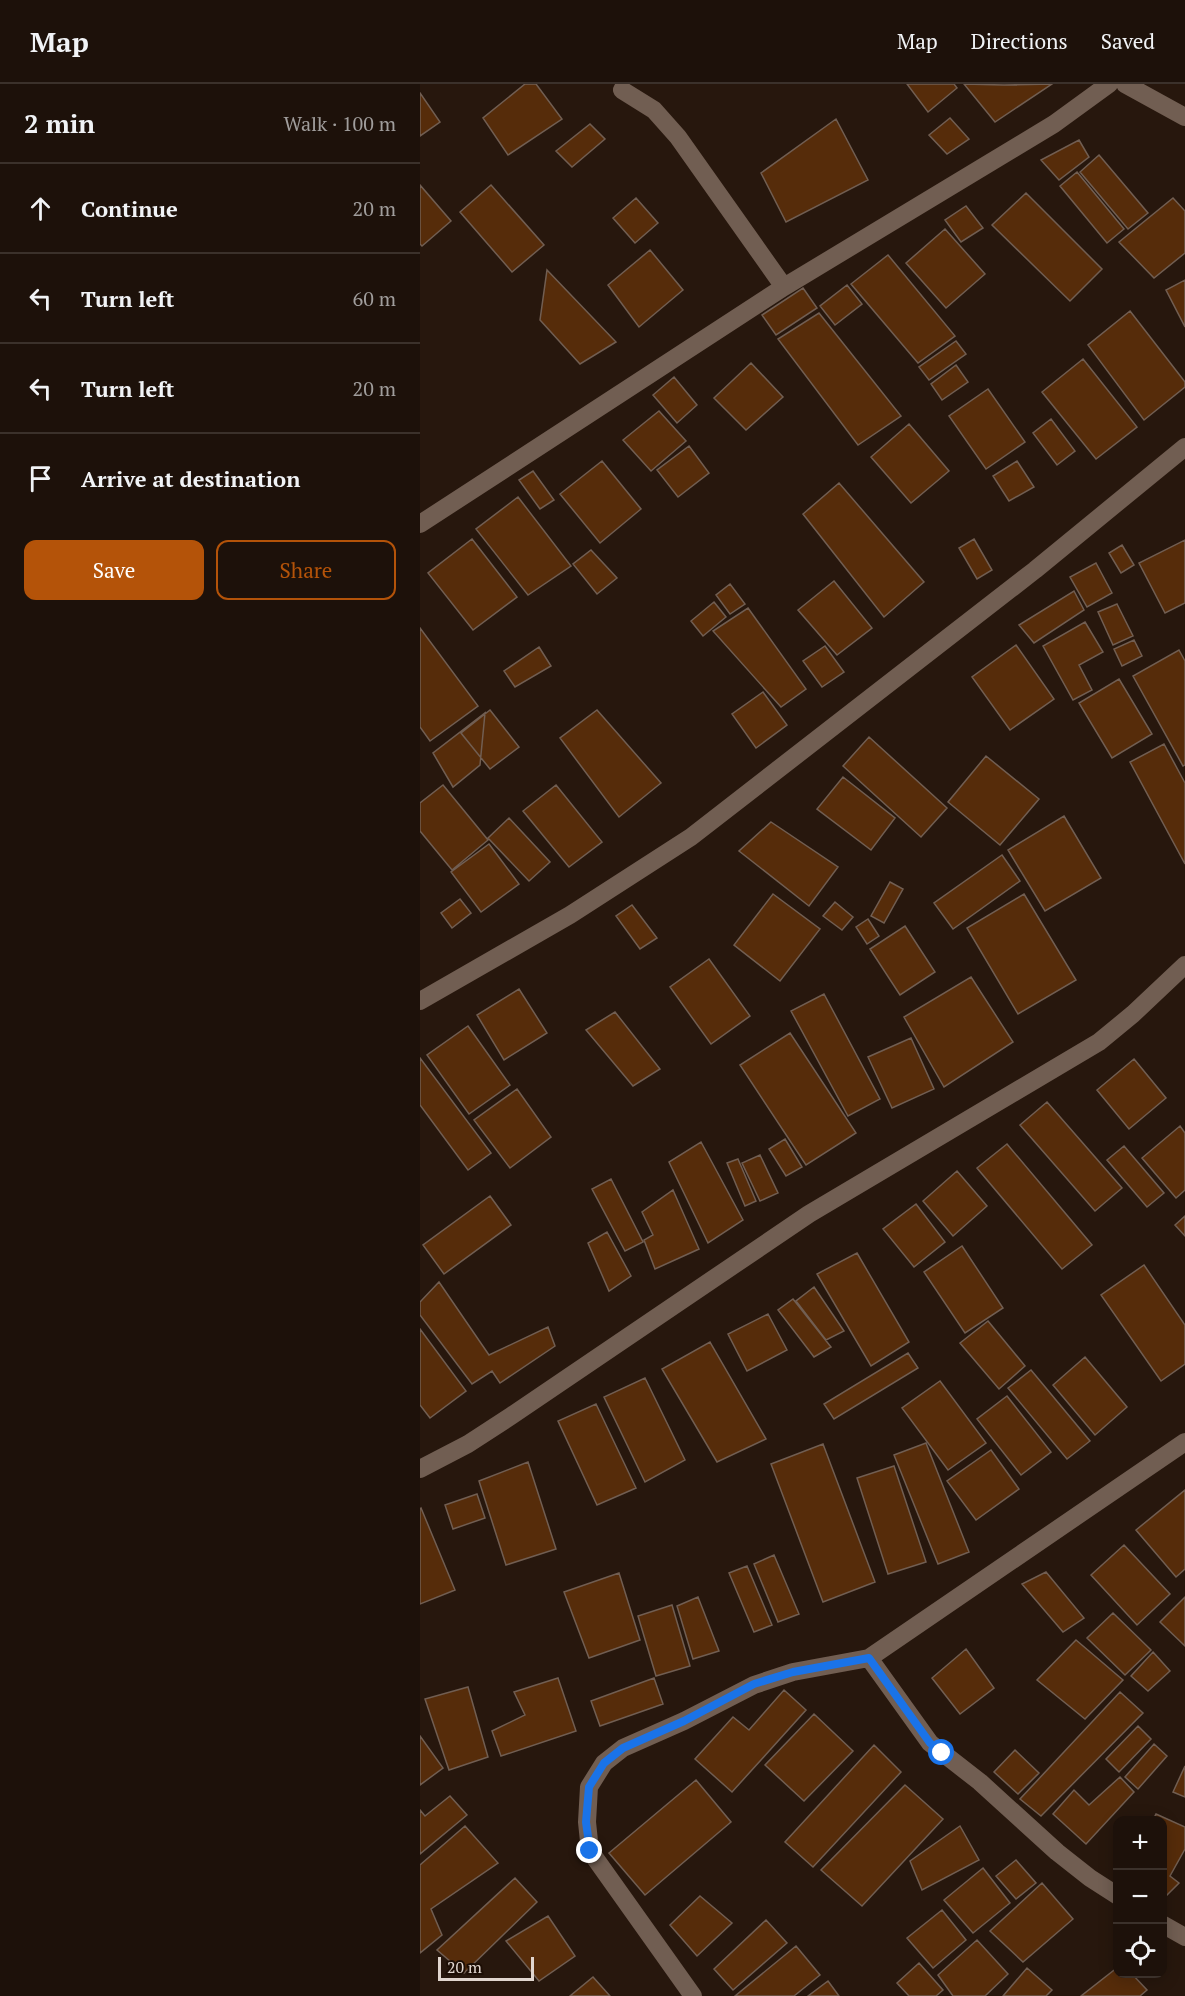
<!DOCTYPE html>
<meta charset="utf-8">
<style>
:root{--surface:#1d110a;--page:#2a1f18;--text:#f1f3f6;--muted:#a09d9c;--line:#3b312b;--accent:#b45309}
body{margin:0;font-family:"PT Serif",serif;background:var(--page);color:var(--text)}
.controls{position:absolute;right:18px;bottom:18px;display:grid;overflow:hidden;border-radius:12px;box-shadow:0 3px 15px #0003}
.controls button{width:54px;height:54px;display:grid;place-items:center;padding:0;border:0;border-bottom:2px solid var(--line);background:var(--surface);color:var(--text);font:30px sans-serif}
.scale{position:absolute;left:18px;bottom:15px;width:96px;box-sizing:border-box;padding-left:6px;border:3px solid #e1d6cf;border-top:0;font-size:16px;line-height:21px;white-space:nowrap;color:#e1d6cf;-webkit-text-stroke:4px #1d0e05;paint-order:stroke}
.stop{position:absolute;width:18px;height:18px;margin:-14px;border:4px solid #1a73e8;border-radius:50%;background:#fff}
.stop.end{background:#1a73e8;border-color:#fff;box-shadow:0 2px 6px #0008}
.list{margin:0;padding:0;list-style:none}
h2{display:flex;justify-content:space-between;align-items:center;height:78px;margin:0;padding:0 24px;font-size:26px}
h2 small{font-size:20px;font-weight:400;color:var(--muted)}
.list li{display:grid;grid-template-columns:39px 1fr auto;gap:18px;align-items:center;box-sizing:border-box;height:90px;padding:0 24px;border-top:2px solid var(--line)}
.list b{display:block;font-size:22px;white-space:nowrap}
.list em{font-size:20px;font-style:normal;color:var(--muted)}
.actions{display:flex;gap:12px;padding:18px 24px}
.actions a{flex:1;padding:14px 0;border:2px solid var(--accent);border-radius:12px;text-align:center;font-size:21px;color:var(--accent)}
.actions .main{background:var(--accent);color:#fff}
.icon{flex:none;width:33px;height:33px;fill:none;stroke:currentColor;stroke-width:2;stroke-linecap:round;stroke-linejoin:round}
.map{position:relative;flex:none;width:765px;height:1912px;overflow:hidden}
header{display:flex;align-items:center;gap:36px;box-sizing:border-box;height:84px;padding:0 30px;background:var(--surface);border-bottom:2px solid var(--line)}
header strong{font-size:28px}
nav{display:flex;gap:33px;margin-inline-start:auto;font-size:21px}
main{display:flex}
aside{flex:1;background:var(--surface)}
.map>svg:first-child{display:block}
.building{fill:#562c0a;stroke:#715e52;stroke-width:1.5}
.lines{fill:none;stroke-linecap:round;stroke-linejoin:round}
.street{stroke:#715e52;stroke-width:18}
.route{stroke:#1a73e8;stroke-width:8}
</style>
<header>
<strong>Map</strong>
<nav><a>Map</a><a>Directions</a><a>Saved</a></nav>
</header>
<main>
<aside>
<h2>2 min<small>Walk · 100 m</small></h2>
<ul class="list">
<li><svg class="icon" aria-label="ahead" viewBox="0 0 24 24"><path d="M12 20V5M6 11l6-6 6 6"/></svg><div><b>Continue</b></div><em>20 m</em></li>
<li><svg class="icon" aria-label="left" viewBox="0 0 24 24"><path d="M17 20v-9H6M10 6l-5 5 5 5"/></svg><div><b>Turn left</b></div><em>60 m</em></li>
<li><svg class="icon" aria-label="left" viewBox="0 0 24 24"><path d="M17 20v-9H6M10 6l-5 5 5 5"/></svg><div><b>Turn left</b></div><em>20 m</em></li>
<li><svg class="icon" aria-label="arrive" viewBox="0 0 24 24"><path d="M6 21V4h12l-3 4 3 4H6"/></svg><div><b>Arrive at destination</b></div></li>
</ul>
<div class="actions"><a class="main">Save</a><a>Share</a></div>
</aside>
<div class="map">
<svg width="765" height="1912" viewBox="0 0 765 1912">
<rect width="100%" height="100%" fill="#27170d"/>
<path class="building" d="M105,0h11l26,35 -54,36 -25,-37z
M487,0h47l3,4 -29,24z
M544,0l40,1 48,-1 -57,38z
M0,9l20,29 -20,14z
M530,34l19,21 -22,15 -18,-19z
M416,35l32,61 -82,42 -25,-49z
M170,40l15,15 -33,28 -16,-16z
M659,56l10,17 -30,23 -18,-20z
M679,71l49,58 -20,16 -48,-57z
M657,88l47,57 -17,14 -47,-57z
M0,101l31,36 -29,25 -2,-2z
M71,101l53,60 -32,27 -52,-60z
M606,109l76,76 -32,32 -78,-76z
M216,114l22,25 -23,20 -22,-25z
M753,114l12,13v42l-31,25 -35,-36z
M546,122l17,22 -22,14 -16,-22z
M525,145l40,45 -39,34 -40,-45z
M230,166l33,40 -44,37 -31,-42z
M468,171l67,81 -37,27 -67,-79z
M127,186l69,72 -36,22 -40,-44z
M765,196v47l-19,-37z
M427,201l15,19 -27,21 -15,-19z
M383,204l14,20 -41,27 -14,-20z
M710,227l55,71v5l-41,33 -56,-75z
M399,229l82,103 -43,29 -80,-106z
M536,257l10,13 -37,26 -10,-13z
M663,275l54,68 -41,32 -54,-67z
M331,279l32,34 -37,33 -32,-32z
M536,281l12,17 -26,18 -11,-16z
M254,293l23,28 -20,18 -24,-28z
M568,305l37,53 -39,27 -37,-53z
M239,327l27,30 -35,30 -28,-31z
M631,335l24,32 -18,14 -24,-32z
M489,340l40,47 -38,32 -40,-46z
M269,362l20,27 -31,24 -21,-27z
M182,377l39,48 -41,34 -40,-49z
M597,377l17,26 -25,14 -16,-25z
M113,387l21,29 -14,9 -21,-29z
M419,399l85,99 -40,35 -81,-103z
M98,413l53,69 -43,29 -52,-66z
M52,455l45,58 -44,33 -45,-57z
M554,455l18,31 -15,9 -18,-31z
M765,456v63l-20,10 -26,-50z
M702,461l12,20 -13,8 -12,-20z
M171,466l26,28 -20,16 -24,-30z
M676,479l16,30 -25,14 -17,-30z
M414,497l38,47 -35,27 -39,-45z
M310,500l15,20 -15,10 -14,-19z
M654,507l10,19 -50,33 -15,-18z
M294,518l12,15 -23,19 -12,-15z
M697,520l16,32 -20,9 -15,-33z
M328,524l58,81 -25,18 -68,-76z
M665,538l18,30 -24,13 13,25 -19,10 -30,-54z
M0,544l58,78 -48,35 -10,-14z
M714,556l8,16 -20,10 -8,-17z
M596,561l38,54 -44,31 -38,-53z
M405,562l19,26 -22,15 -19,-26z
M119,563l12,19 -36,21 -11,-16z
M759,566l6,11v104l-2,1 -50,-90z
M699,595l33,55 -40,24 -33,-55z
M343,608l24,33 -31,23 -24,-34z
M70,626l29,37 -29,22 -29,-36z
M177,626l64,73 -42,34 -59,-79z
M65,629l-5,52 -27,22 -20,-34z
M449,653l78,71 -26,29 -78,-71z
M744,660l21,39v81l-55,-102z
M566,672l53,43 -39,46 -52,-43z
M423,693l52,41 -24,32 -54,-41z
M23,701l45,55 -36,30 -32,-39v-28z
M136,701l46,57 -33,25 -46,-56z
M644,732l37,62 -56,33 -37,-61z
M89,734l41,44 -21,19 -41,-43z
M351,738l67,45 -29,39 -70,-55z
M69,760l30,40 -38,28 -30,-40z
M582,771l18,26 -67,48 -19,-26z
M470,798l13,7 -19,34 -13,-7z
M353,810l47,35 -40,52 -46,-36z
M604,810l52,86 -58,34 -51,-86z
M40,815l11,14 -19,15 -11,-15z
M415,818l18,15 -11,13 -19,-14z
M212,821l25,33 -17,11 -24,-33z
M448,835l11,17 -12,8 -11,-17z
M485,842l30,46 -35,23 -30,-46z
M289,875l41,57 -39,28 -41,-57z
M551,893l42,65 -69,45 -40,-70z
M99,905l28,44 -43,27 -27,-45z
M404,910l56,105 -32,17 -57,-105z
M195,928l45,57 -27,17 -47,-56z
M48,942l42,59 -41,29 -42,-59z
M370,949l66,100 -50,32 -66,-100z
M491,954l23,51 -42,19 -24,-51z
M0,974l71,95 -23,17 -48,-65z
M714,975l32,39 -37,31 -32,-39z
M97,1005l34,48 -41,31 -36,-48z
M627,1018l75,86 -27,23 -75,-86z
M760,1042l5,7v57l-9,8 -34,-40z
M365,1055l17,28 -16,9 -17,-27z
M281,1058l42,78 -35,23 -39,-81z
M587,1060l85,101 -30,24 -85,-101z
M704,1062l40,47 -17,14 -40,-47z
M340,1071l18,38 -18,8 -18,-38z
M318,1075l18,42 -11,5 -18,-43z
M537,1087l30,35 -34,30 -30,-35z
M191,1095l32,63 -18,9 -33,-62z
M253,1106l26,59 -44,20 -11,-29 9,-5 -11,-23z
M70,1112l21,29 -67,49 -21,-29z
M496,1120l29,38 -31,25 -31,-38z
M765,1132v20l-10,-11z
M187,1148l24,44 -22,15 -21,-48z
M542,1162l41,62 -38,25 -41,-61z
M437,1169l52,89 -38,24 -54,-92z
M724,1181l41,60v39l-24,17 -60,-86z
M19,1198l50,73 59,-28 7,19 -55,37 -8,-12 -20,13 -52,-69v-13z
M394,1203l30,44 -18,9 -30,-39z
M373,1215l38,48 -17,10 -36,-47z
M348,1230l19,36 -40,21 -19,-37z
M568,1237l37,45 -26,23 -39,-46z
M0,1245l46,62 -36,27 -10,-13z
M290,1258l56,97 -49,23 -55,-93z
M488,1269l10,15 -84,51 -10,-15z
M665,1273l42,50 -32,28 -42,-50z
M611,1286l59,71 -23,18 -59,-71z
M225,1294l40,82 -40,22 -41,-85z
M520,1297l46,62 -38,27 -46,-62z
M587,1312l44,56 -30,23 -44,-56z
M176,1320l40,84 -39,17 -39,-84z
M506,1359l43,109 -31,12 -44,-109z
M403,1360l52,138 -52,20 -52,-138z
M571,1366l28,39 -43,31 -29,-39z
M108,1378l28,87 -50,16 -27,-84z
M474,1382l32,96 -38,12 -31,-96z
M765,1406v79l-9,8 -40,-47z
M57,1410l8,24 -32,11 -8,-24z
M1,1424l34,82 -35,14v-95z
M704,1461l46,49 -33,31 -46,-50z
M354,1471l25,59 -21,8 -24,-58z
M327,1482l25,59 -18,7 -25,-59z
M626,1488l38,46 -21,14 -41,-48z
M199,1489l21,67 -51,18 -25,-66z
M278,1513l21,54 -26,8 -16,-53z
M765,1513v49l-25,-24z
M252,1521l18,61 -34,10 -18,-60z
M693,1529l38,37 -26,25 -38,-37z
M656,1556l47,40 -38,39 -48,-39z
M546,1565l28,39 -34,26 -28,-36z
M733,1568l17,19 -22,20 -17,-15z
M138,1594l18,53 -75,25 -9,-25 33,-16 -11,-23z
M234,1594l9,26 -63,22 -9,-25z
M48,1603l20,70 -39,13 -24,-71z
M364,1606l22,20 -74,82 -37,-33 38,-42 16,13z
M700,1608l23,21 -102,103 -21,-17z
M394,1630l39,37 -49,50 -39,-36z
M718,1642l13,13 -32,33 -13,-13z
M0,1652l23,32 -23,17z
M734,1660l13,12 -29,33 -13,-12z
M454,1661l27,27 -88,95 -28,-25z
M595,1666l24,23 -21,21 -24,-22z
M765,1682v31l-12,-5z
M700,1693l14,15 -48,52 -33,-30 21,-24 15,15z
M276,1696l35,42 -86,73 -36,-42z
M485,1701l38,34 -81,87 -41,-36z
M30,1712l17,19 -47,39v-44l5,6z
M736,1730l29,13v22l-15,27 9,7 -17,17v-80h-9z
M45,1742l33,37 -67,46 11,26 -22,18v-88z
M540,1742l19,34 -57,30 -12,-29z
M596,1776l20,23 -20,16 -20,-23z
M563,1784l27,35 -37,30 -29,-33z
M95,1794l22,24 -73,71 -27,-23z
M622,1799l31,36 -50,43 -33,-31z
M280,1812l32,27 -35,33 -27,-31z
M522,1826l24,30 -33,28 -26,-30z
M128,1832l27,40 -36,25 -33,-40z
M346,1836l21,23 -54,47 -19,-21z
M557,1856l31,34 -23,22h-32l-15,-21z
M376,1862l24,29 -26,21h-59z
M499,1879l24,27 -7,6h-27l-12,-13z
M698,1883v7h14l15,16 -7,6h-59z
M607,1884l25,22 -6,6h-43z
M173,1893l17,19h-40z
M408,1897l11,15h-31z"/>
<g class="lines">
<path class="street" d="M705,0l60,33
M202,6l32,20 24,27 106,150
M0,440l364,-237 270,-163 55,-40
M0,917l150,-86 121,-78 344,-267 150,-123
M0,1385l48,-25 43,-28 298,-202 290,-172 34,-28 52,-49
M449,1574l61,85 50,39 77,70 33,26 28,18
M742,1840l23,13
M273,1912l-103,-145 -3,-29 2,-35 15,-24 19,-15 61,-27 70,-36 39,-13 76,-14 316,-216"/>
</g>
<g class="lines">
<path class="route" d="M170,1767l-4,-29 3,-35 15,-24 19,-15 61,-27 70,-37 39,-12 76,-14 61,85 12,10"/>
</g>
</svg>
<div class="controls">
<button>+</button>
<button>−</button>
<button><svg class="icon" aria-label="locate" viewBox="0 0 24 24"><circle cx="12" cy="12" r="6"/><path d="M12 2v4M12 18v4M2 12h4M18 12h4"/></svg></button>
</div>
<div class="scale">20 m</div>
<div class="stop" style="left:522px;top:1669px"></div>
<div class="stop end" style="left:170px;top:1767px"></div>
</div>
</main>
